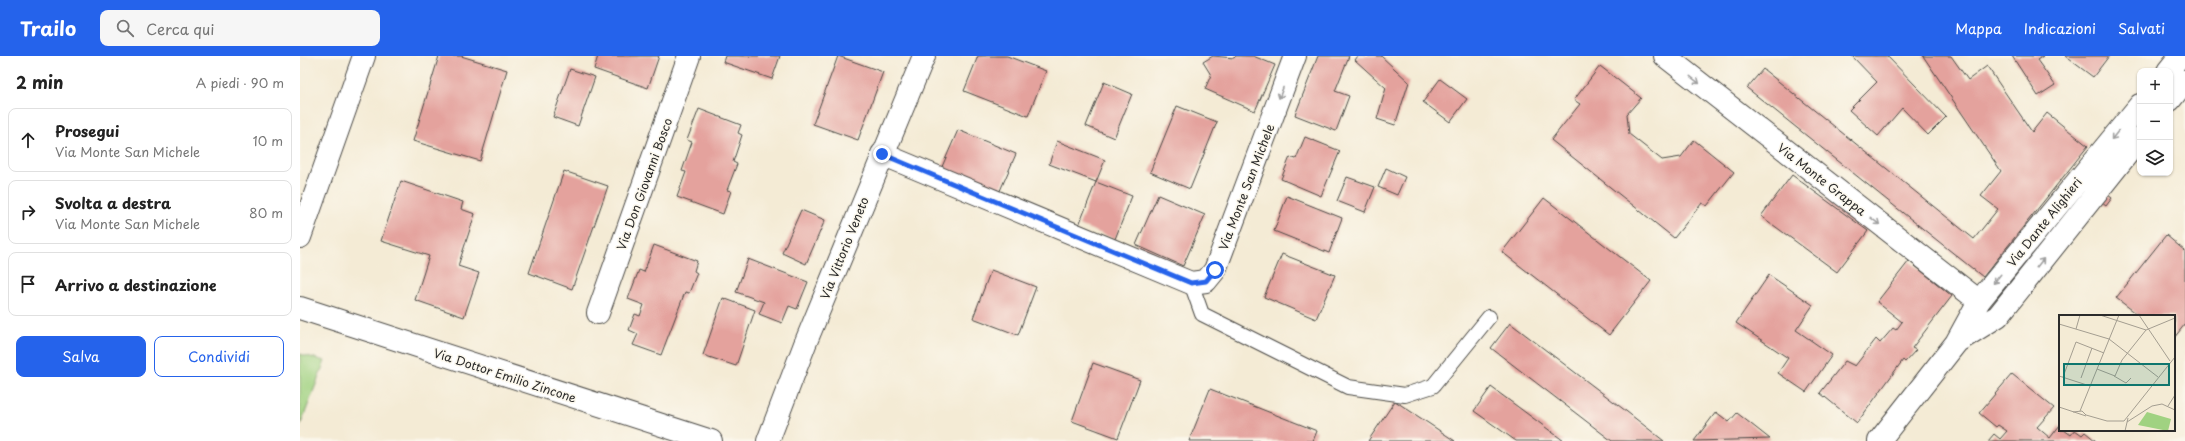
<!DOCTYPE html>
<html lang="it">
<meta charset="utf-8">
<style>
:root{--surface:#fff;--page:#f6f6f6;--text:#222;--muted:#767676;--line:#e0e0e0;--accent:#2563eb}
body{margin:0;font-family:"Playpen Sans",sans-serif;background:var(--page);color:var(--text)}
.controls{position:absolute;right:12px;top:12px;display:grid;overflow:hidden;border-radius:8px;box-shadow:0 1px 3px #0004}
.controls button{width:36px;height:36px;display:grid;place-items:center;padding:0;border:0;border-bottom:1px solid var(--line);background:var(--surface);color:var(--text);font:20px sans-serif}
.stop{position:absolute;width:12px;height:12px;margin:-9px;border:3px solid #2563eb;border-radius:50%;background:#fff}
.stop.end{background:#2563eb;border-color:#fff;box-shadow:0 1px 4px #0008}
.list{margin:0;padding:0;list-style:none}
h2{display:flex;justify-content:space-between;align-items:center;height:52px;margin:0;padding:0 16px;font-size:17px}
h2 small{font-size:13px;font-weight:400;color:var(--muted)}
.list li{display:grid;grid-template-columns:26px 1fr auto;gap:12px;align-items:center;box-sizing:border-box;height:64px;margin:0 8px 8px;padding:0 8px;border:1px solid var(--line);border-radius:8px}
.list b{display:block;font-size:15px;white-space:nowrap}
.list p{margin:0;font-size:13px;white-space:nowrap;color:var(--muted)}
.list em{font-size:13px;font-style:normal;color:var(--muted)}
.actions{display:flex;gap:8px;padding:12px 16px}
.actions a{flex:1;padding:9px 0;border:1px solid var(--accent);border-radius:8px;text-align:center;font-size:14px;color:var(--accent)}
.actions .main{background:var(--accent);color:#fff}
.icon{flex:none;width:22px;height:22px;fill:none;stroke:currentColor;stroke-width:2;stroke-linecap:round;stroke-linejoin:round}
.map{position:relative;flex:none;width:1885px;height:385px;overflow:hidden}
header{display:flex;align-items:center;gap:24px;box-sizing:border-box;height:56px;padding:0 20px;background:var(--accent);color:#fff}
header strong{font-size:19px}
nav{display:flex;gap:22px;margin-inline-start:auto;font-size:14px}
.search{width:280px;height:36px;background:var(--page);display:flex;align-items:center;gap:10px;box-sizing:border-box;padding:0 14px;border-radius:8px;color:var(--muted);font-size:15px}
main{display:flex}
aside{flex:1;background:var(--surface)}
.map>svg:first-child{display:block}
.green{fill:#a0d281;stroke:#667e56}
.building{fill:#e4a29d}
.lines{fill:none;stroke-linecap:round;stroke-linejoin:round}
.service-casing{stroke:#494844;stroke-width:16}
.minor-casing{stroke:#494844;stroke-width:24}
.tertiary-casing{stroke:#494844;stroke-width:24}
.secondary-casing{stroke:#494844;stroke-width:24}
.service{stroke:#fff;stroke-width:14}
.minor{stroke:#fff;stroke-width:22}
.tertiary{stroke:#fff;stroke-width:22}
.secondary{stroke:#fff;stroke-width:22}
.oneway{stroke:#a0a0a0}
.route{stroke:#2563eb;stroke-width:5}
.labels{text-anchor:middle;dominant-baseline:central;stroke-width:3;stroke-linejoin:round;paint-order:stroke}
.street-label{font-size:12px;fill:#2b2b2b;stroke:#fbf7ec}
.inset-road{fill:none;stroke:#a49e91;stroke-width:1}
.view{fill:#0f766e;fill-opacity:0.15;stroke:#0f766e;stroke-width:2}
.inset-edge{fill:none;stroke:#2b2b2b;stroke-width:2}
</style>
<header>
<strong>Trailo</strong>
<div class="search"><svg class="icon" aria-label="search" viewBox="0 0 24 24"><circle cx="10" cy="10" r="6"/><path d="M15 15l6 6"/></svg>Cerca qui</div>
<nav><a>Mappa</a><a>Indicazioni</a><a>Salvati</a></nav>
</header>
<main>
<aside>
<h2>2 min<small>A piedi · 90 m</small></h2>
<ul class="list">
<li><svg class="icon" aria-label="ahead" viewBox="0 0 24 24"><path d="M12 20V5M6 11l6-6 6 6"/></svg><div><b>Prosegui</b><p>Via Monte San Michele</p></div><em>10 m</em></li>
<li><svg class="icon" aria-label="right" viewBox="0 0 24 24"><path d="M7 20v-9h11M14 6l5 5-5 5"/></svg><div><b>Svolta a destra</b><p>Via Monte San Michele</p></div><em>80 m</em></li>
<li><svg class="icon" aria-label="arrive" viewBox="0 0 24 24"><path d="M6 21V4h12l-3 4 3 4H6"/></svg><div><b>Arrivo a destinazione</b></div></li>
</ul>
<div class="actions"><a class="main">Salva</a><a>Condividi</a></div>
</aside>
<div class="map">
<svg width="1885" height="385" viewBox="0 0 1885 385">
<rect width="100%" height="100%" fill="#fbf7ec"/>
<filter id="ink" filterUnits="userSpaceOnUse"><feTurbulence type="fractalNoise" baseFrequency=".025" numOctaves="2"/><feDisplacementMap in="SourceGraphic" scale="8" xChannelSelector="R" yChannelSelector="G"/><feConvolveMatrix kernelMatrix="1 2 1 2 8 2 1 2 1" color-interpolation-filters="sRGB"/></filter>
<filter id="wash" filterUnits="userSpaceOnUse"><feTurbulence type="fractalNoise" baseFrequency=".012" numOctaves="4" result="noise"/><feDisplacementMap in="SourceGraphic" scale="16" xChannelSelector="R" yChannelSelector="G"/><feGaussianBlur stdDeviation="0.9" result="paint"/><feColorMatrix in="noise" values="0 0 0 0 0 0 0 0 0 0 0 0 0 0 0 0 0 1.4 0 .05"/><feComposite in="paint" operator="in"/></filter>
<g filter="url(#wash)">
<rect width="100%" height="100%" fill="#f4ebd5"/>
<path class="green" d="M0,298l25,7 -25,65z"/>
<g id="blocks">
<path class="building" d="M139,0h22l46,14 -27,91 -67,-20z
M298,0h61l-11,32 -54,-19z
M425,0h55l-8,23 -49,-17z
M538,0l45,16 -25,68 -45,-16z
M678,0h29l39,15 -18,45 -64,-25z
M913,0l21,2 2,-2h17l22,9 -20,46 -50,-22 6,-14 -8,-13z
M1018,0h31l-14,35 14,5 -13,35 -41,-16z
M1058,0h23l28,26 -14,43 -18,-6 9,-31 -31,-28z
M1552,0h35l59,61 -18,18 -26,-27 -24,28 -29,-26 28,-28z
M1623,0h28l17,24 19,-14 45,66 15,-19 41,33 -105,131 -236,-189 16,-19 211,170 24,-30 -17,-13 20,-25z
M1712,0h31l-6,4 18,25 -17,11z
M1765,0h44l-16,21z
M1300,10l41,32 -14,16 2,20 33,26 19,-3 13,-17 40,32 -27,34 -5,-3 -28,35 -123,-98 29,-36 -6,-4z
M270,13l25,8 -17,49 -25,-9z
M1140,23l27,20 -17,23 -27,-20z
M804,26l28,12 -18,44 -28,-12z
M877,50l40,16 -27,67 -40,-17z
M399,53l42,16 -3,8 4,2 -9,27 4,2 -10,26 4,1 -8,23 -46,-17 9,-25 -4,-1 10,-29 -5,-2z
M658,74l58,24 -17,39 -58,-24z
M1005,81l35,14 -19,45 -40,-17 9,-22 6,2z
M757,85l48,19 -9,22 -47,-18z
M1086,112l19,9 -8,18 -19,-8z
M264,115l44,15 -36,103 -43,-16z
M1492,119l76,56 -31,41 -76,-56z
M1047,121l28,10 -10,25 -28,-11z
M101,125l62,21 -2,7 14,5 -17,52 21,7 -15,44 -49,-17 14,-44 -48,-15z
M796,126l36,14 -17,43 -36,-14z
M858,139l47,20 -22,51 -47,-21z
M1808,139l4,3 -6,8 -4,-3z
M987,140l55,22 -13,35 -55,-22z
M1244,142l107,83 -42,54 -107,-83z
M501,154l24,10 -19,44 -24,-11z
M1866,179l19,16v73l-11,14v-22h-34l-24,-18z
M354,189l43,16 -3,10 3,2 -8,20 -4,-1 -24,63 -28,-10 5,-11 -9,-4 6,-16 5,2 4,-11 -16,-6 11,-29 5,2z
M982,198l53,21 -19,44 -52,-22z
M448,203l60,23 -11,27 -8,-3 -7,17 -23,-9 5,-12 -28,-10z
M1609,205l43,35 -40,52 4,2 -11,12 -2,-2 -46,63 -37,-30 25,-32 10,5 21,-27 4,4 13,-15 3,2 6,-8 -25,-20z
M691,214l45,17 -18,48 -45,-17z
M1469,219l44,30 -17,25 36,25 -26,37 -28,-19 10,-15 -52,-35z
M423,242l32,12 -19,56 -33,-11z
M1210,267l112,85 42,33h-52l-121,-93z
M793,307l47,17 -22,58 -46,-17z
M1712,318l42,34 -17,19 13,11 10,-13v5h4l7,5 4,-5 7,5 3,-3 11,9h-108l6,-7 6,5 7,-8 -9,-6 -2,2 -17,-14z
M1191,331l73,54h-48l-42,-30z
M910,333l107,42 -4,10h-124z
M1095,345l60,40h-87z
M1416,356l13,10 8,-9 33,26 -76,2z"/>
</g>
</g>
<g filter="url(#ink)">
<use href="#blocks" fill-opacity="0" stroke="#494844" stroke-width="1"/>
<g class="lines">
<g class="service-casing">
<path id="service" d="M891,227l11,31 146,73 57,8 28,-9 56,-69"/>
</g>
<g class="minor-casing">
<path id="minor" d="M582,98l309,129 15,-2 9,-11 80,-214
M0,181l64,-181
M0,252l411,133
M298,257l91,-257
M468,385l37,-97 119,-288"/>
</g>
<g class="tertiary-casing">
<path id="tertiary" d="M1365,0l314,245"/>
</g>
<g class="secondary-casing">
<path id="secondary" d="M1868,15l12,-15
M1870,44l15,-19
M1658,285l40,-25 142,-178
M1579,385l77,-98 23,-42 161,-196"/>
</g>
<use href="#service" class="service"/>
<use href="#minor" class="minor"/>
<use href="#tertiary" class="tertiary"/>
<use href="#secondary" class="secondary"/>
</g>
<defs><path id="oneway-shaft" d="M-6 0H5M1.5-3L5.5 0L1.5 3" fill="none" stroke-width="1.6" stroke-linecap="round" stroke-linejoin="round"/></defs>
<g class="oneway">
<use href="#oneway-shaft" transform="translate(1395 24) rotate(38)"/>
<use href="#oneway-shaft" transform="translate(981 37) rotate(111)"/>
<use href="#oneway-shaft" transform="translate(1815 79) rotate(129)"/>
<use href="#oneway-shaft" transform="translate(1575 165) rotate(38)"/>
<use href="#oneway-shaft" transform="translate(1740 207) rotate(-51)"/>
<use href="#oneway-shaft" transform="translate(1697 223) rotate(129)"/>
</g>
</g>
<g class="lines" filter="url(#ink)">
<path class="route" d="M582,98l309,129 15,-2 9,-11"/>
</g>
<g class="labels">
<g class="street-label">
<text transform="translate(1522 123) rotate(38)">Via Monte Grappa</text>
<text transform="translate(344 128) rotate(-70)">Via Don Giovanni Bosco</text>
<text transform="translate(946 131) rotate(-69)">Via Monte San Michele</text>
<text transform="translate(1744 166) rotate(-51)">Via Dante Alighieri</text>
<text transform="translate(544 192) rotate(-68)">Via Vittorio Veneto</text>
<text transform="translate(205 319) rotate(18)">Via Dottor Emilio Zincone</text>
</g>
</g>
<g transform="translate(1759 259)">
<rect width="116" height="116" fill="#f4ebd5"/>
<path d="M88,97l24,7 -3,12 -30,-6z" fill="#a0d281"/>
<path class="inset-road" d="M41,0l46,15M80,0l31,46M0,9l50,15 49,38M17,14l4,-14M38,54l18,7 7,-16 24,-30 29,-12M0,61l31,10M55,61l12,7 5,-5M4,62l13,-35 28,11M22,63l11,-30M109,91l7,-11M0,92l27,9M21,96l39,-96M14,97l9,-1 4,4 21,6h17l51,-64M68,107l25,-16 10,-2 13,6M66,116l3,-13"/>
<path class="view" d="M5,49h105v21h-105z"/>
<rect width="116" height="116" class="inset-edge"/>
</g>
</svg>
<div class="controls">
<button>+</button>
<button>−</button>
<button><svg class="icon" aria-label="layers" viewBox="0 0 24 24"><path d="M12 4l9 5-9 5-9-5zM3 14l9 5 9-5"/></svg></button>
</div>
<div class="stop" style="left:915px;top:214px"></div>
<div class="stop end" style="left:582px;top:98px"></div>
</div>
</main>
